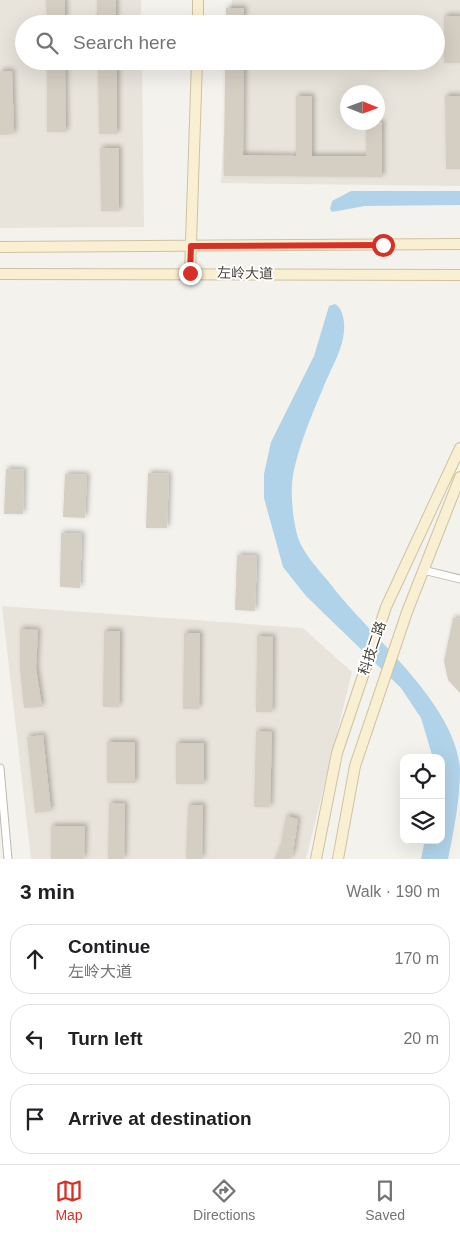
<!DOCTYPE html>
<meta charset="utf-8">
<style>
:root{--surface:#fff;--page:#f6f6f6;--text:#202124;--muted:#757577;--line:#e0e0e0;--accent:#d93025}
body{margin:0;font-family:Helvetica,"Noto Sans SC",sans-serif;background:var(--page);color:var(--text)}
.controls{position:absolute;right:15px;bottom:15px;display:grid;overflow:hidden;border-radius:10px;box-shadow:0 5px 20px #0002}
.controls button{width:45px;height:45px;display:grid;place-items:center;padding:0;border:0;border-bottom:1px solid var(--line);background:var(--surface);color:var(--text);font:25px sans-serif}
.compass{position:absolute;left:340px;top:85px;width:45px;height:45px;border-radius:50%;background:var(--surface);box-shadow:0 5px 20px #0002;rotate:91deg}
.stop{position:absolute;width:15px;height:15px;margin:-11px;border:4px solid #d93025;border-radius:50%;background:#fff}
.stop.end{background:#d93025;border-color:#fff;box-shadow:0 1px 5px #0008}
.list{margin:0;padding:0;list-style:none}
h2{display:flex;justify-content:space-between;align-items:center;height:65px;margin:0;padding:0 20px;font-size:21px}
h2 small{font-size:16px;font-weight:400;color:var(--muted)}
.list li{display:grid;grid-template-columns:32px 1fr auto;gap:15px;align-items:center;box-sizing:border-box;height:70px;margin:0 10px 10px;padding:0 10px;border:1px solid var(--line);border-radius:20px}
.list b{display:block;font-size:19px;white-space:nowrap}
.list p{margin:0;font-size:16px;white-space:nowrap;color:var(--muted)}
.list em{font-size:16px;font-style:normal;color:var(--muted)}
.icon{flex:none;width:28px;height:28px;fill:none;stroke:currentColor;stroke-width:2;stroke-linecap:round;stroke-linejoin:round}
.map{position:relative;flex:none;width:460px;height:859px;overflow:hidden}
.search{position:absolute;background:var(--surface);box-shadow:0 5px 20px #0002;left:15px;right:15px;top:15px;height:55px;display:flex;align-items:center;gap:12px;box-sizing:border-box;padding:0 18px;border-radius:28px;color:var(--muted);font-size:19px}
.sheet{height:305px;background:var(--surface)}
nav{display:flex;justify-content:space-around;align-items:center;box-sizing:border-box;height:70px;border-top:1px solid var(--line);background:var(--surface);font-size:14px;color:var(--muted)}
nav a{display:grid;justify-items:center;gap:2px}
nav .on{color:var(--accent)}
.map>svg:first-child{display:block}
.residential{fill:#e8e4db;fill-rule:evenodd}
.water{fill:#b1d3e9}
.building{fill:#d5cec3;filter:url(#shadow)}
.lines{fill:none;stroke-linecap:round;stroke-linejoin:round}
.street-casing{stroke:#bfb9b0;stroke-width:9}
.secondary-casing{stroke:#cec2a2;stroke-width:12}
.street{stroke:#fff;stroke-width:7}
.secondary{stroke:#f9efd2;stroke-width:10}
.route{stroke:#d93025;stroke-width:6}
.labels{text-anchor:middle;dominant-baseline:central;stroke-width:4;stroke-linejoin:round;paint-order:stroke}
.street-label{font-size:14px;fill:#48433b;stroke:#fff}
</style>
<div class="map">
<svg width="460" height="859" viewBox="0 0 460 859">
<defs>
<filter id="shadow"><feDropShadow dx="2.5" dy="-2.5" stdDeviation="2.5" flood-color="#0004"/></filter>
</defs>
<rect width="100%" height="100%" fill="#f4f2ed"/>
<path class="residential" d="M0,0h141v24h-117v37h118l2,166 -144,1z
M232,0h228v186l-239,-3 7,-122h208v-37h-206zM348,92h30v30h-30z
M2,606l301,22 49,44 -46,187h-275z"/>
<path class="water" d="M351,191h109v14l-95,1 -33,6 -2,-3 2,-8z
M335,304c8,4 10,19 9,27 -1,17 -11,34 -18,50 -12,29 -25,58 -32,89 -4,18 -2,42 2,60 4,22 23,39 36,56 39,51 124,118 128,183 0,31 -6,60 -12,90h-27l4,-19h16v-82h-8l-12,-40 -20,-30 -95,-92 -23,-29 -19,-69v-24l7,-32 43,-86 15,-50z"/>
<path class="building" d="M46,0h19v24h-18z
M97,0h19v24h-19z
M226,8h18v16h-18z
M444,16h16v47h-16z
M225,61h19l-1,94 53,1v-60h16v60h54v-34h16v55l-158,-1z
M294,61h19v6h-19z
M366,61h18v9h-18z
M47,69h18l1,63h-19z
M98,70h19v64h-18z
M0,71h12l2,63 -14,1z
M445,96h15v73h-14z
M100,148h19v63h-18z
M6,469l18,1 -1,44h-19z
M148,473l21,1 -2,54h-21z
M65,474l22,1 -2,43 -22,-1z
M61,533l21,1 -2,54 -20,-1z
M237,555l20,1 -2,55 -20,-1z
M453,618l7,1v74l-12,-13 -4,-19z
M20,629l18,1 -2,38 6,39 -18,1 -4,-39z
M104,631h16l-1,76h-16z
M184,633h16l-1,76h-16z
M257,636l16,1 -1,75h-16z
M256,731l16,1 -2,75h-16z
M43,735l8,76 -16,2 -8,-76z
M107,742h28v41h-28z
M176,743h28v41h-28z
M109,803l16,1 -1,55h-16z
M188,805h15l-1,54h-16z
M286,816l12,3 -5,34 -4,6h-15l6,-11z
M51,826h34l-1,33h-33z"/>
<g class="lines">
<g class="street-casing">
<path id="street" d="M423,570l37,9
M0,768l8,91"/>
</g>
<g class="secondary-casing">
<path id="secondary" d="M198,24v-24
M0,247l460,-3
M190,273l7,-212
M0,274l460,1
M316,859l21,-106 49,-146 74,-159
M338,859l17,-93 52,-154 53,-135"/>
</g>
<use href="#street" class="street"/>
<use href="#secondary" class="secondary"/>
</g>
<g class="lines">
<path class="route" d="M190,273l1,-27 192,-1"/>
</g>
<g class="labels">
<g class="street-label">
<text transform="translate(245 273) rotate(1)">左岭大道</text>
<text transform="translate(372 648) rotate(-71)">科技二路</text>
</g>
</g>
</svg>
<div class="controls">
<button><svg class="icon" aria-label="locate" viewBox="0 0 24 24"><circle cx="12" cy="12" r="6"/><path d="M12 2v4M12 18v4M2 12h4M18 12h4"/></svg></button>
<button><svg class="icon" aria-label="layers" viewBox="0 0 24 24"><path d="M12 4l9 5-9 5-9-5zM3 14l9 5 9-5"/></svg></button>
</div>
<svg class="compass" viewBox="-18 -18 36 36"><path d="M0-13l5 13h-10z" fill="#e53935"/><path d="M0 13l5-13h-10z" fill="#757577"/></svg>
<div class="stop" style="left:383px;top:245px"></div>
<div class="stop end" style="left:190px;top:273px"></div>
<div class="search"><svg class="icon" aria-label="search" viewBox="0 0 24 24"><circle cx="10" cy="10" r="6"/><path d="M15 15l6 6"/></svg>Search here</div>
</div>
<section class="sheet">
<h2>3 min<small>Walk · 190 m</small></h2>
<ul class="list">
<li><svg class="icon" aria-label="ahead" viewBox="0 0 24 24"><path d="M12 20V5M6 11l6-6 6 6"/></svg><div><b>Continue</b><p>左岭大道</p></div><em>170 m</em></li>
<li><svg class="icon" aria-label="left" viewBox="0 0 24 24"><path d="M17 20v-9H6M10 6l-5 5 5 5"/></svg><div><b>Turn left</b></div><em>20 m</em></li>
<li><svg class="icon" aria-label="arrive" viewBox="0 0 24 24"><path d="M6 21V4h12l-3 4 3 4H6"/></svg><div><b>Arrive at destination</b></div></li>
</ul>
</section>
<nav>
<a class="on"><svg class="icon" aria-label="map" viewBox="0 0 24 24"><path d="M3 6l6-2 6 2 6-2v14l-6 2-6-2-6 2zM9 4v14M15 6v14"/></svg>Map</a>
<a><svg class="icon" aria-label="directions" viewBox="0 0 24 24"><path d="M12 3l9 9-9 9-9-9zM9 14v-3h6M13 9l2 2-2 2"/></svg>Directions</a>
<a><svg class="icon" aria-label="saved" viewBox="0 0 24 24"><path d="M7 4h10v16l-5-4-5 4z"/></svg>Saved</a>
</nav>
